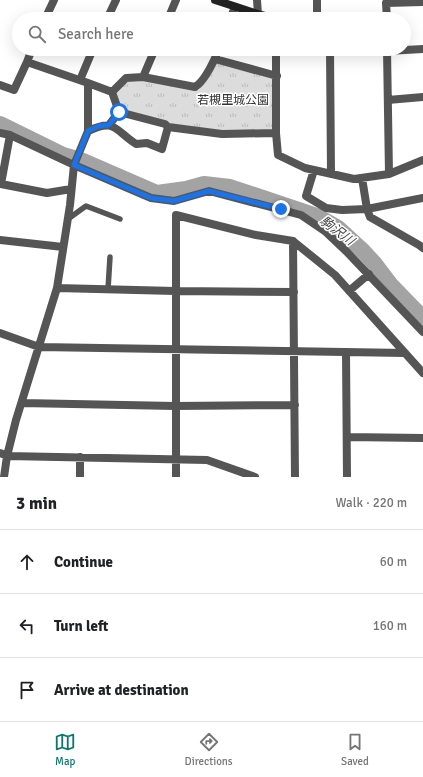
<!DOCTYPE html>
<meta charset="utf-8">
<style>
:root{--surface:#fff;--page:#f6f6f6;--text:#202124;--muted:#757577;--line:#e0e0e0;--accent:#0f766e}
body{margin:0;font-family:Signika,"Noto Sans JP",sans-serif;background:var(--page);color:var(--text)}
.stop{position:absolute;width:12px;height:12px;margin:-9px;border:3px solid #1a73e8;border-radius:50%;background:#fff}
.stop.end{background:#1a73e8;border-color:#fff;box-shadow:0 1px 4px #0008}
.list{margin:0;padding:0;list-style:none}
h2{display:flex;justify-content:space-between;align-items:center;height:52px;margin:0;padding:0 16px;font-size:17px}
h2 small{font-size:13px;font-weight:400;color:var(--muted)}
.list li{display:grid;grid-template-columns:26px 1fr auto;gap:12px;align-items:center;box-sizing:border-box;height:64px;padding:0 16px;border-top:1px solid var(--line)}
.list b{display:block;font-size:15px;white-space:nowrap}
.list em{font-size:13px;font-style:normal;color:var(--muted)}
.icon{flex:none;width:22px;height:22px;fill:none;stroke:currentColor;stroke-width:2;stroke-linecap:round;stroke-linejoin:round}
.map{position:relative;flex:none;width:423px;height:477px;overflow:hidden}
.search{position:absolute;background:var(--surface);box-shadow:0 4px 16px #0002;left:12px;right:12px;top:12px;height:44px;display:flex;align-items:center;gap:10px;box-sizing:border-box;padding:0 14px;border-radius:22px;color:var(--muted);font-size:15px}
.sheet{height:244px;background:var(--surface)}
nav{display:flex;justify-content:space-around;align-items:center;box-sizing:border-box;height:56px;border-top:1px solid var(--line);background:var(--surface);font-size:11px;color:var(--muted)}
nav a{display:grid;justify-items:center;gap:2px}
nav .on{color:var(--accent)}
.map>svg:first-child{display:block}
.park{fill:url(#park-tufts)}
.lines{fill:none;stroke-linecap:round;stroke-linejoin:round}
.river{stroke:#a3a3a3;stroke-width:16}
.lane{stroke:#555;stroke-width:5.5}
.street{stroke:#555;stroke-width:8}
.secondary{stroke:#222;stroke-width:8}
.route{stroke:#1a73e8;stroke-width:5}
.labels{text-anchor:middle;dominant-baseline:central;stroke-width:3;stroke-linejoin:round;paint-order:stroke}
.park-label{font-size:12px;fill:#333;stroke:#fff}
.water-label{font-size:13px;font-style:italic;fill:#444;stroke:#fff}
</style>
<div class="map">
<svg width="423" height="477" viewBox="0 0 423 477">
<defs>
<pattern id="park-tufts" width="24" height="20" patternUnits="userSpaceOnUse"><rect width="24" height="20" fill="#dcdcdc"/><path d="M3 7l-1-3M5 7V3M7 7l1-3M15 17l-1-3M17 17v-4M19 17l1-3" fill="none" stroke="#bbb"/></pattern>
</defs>
<rect width="100%" height="100%" fill="#fff"/>
<path class="park" d="M219,62l54,16 3,5 -4,50 -78,-4 -75,-17 -5,-17 11,-14 20,-1 54,10 14,-26z"/>
<g class="lines">
<path class="river" d="M0,124l63,31 18,5 76,33 29,-4 18,-5 26,3 87,29 21,12 25,23 12,13 16,21 32,33"/>
<path class="lane" d="M68,219l18,-13 34,13
M108,289l2,-32"/>
<path class="street" d="M257,0l1,14
M45,19l9,-19
M107,19l9,-19
M168,19l8,-19
M230,19l5,-12
M317,19v-19
M387,19l-1,-16 37,-1
M155,49l-12,28 52,10c10,-6 19,-26 24,-38
M276,49v84l2,22 27,13 49,11 35,-5 34,-14
M330,49l1,125
M387,49l2,125
M387,51l36,-2
M215,59l62,17
M27,62l5,-13
M80,80l13,-31
M88,83l24,9 14,-14 17,-1
M0,85l14,5 13,-28 61,21v48l-14,34 -4,40 -13,83 -41,132 -9,36 -3,21
M112,92l7,20
M388,100l35,-3
M109,125l10,-13 46,12 3,3 54,7 54,-1
M88,131c28,-13 26,-1 48,13l11,-1 15,6 6,-22
M0,133l10,2
M314,170l-8,26 20,12 16,2 25,-1 3,8 49,28 4,3
M362,178l5,31 56,-11
M71,189l-24,4 -46,-9 9,-49 64,30 77,33 23,3 35,-10 92,24 25,17 20,19 77,81
M0,240l63,7
M293,241l2,236
M57,288l118,3 119,1
M349,291l20,-17
M0,333l39,14 366,6
M346,352l1,125
M22,403l153,3 120,-1
M347,437l76,1
M0,453l7,3 200,4 48,17
M80,457v20
M176,477v-262l80,20 37,6 42,34 88,98"/>
<path class="secondary" d="M215,0l43,14 19,5"/>
</g>
<g class="lines">
<path class="route" d="M119,112l-10,13 -10,1 -11,5 -14,34 77,33 23,3 35,-10 72,18"/>
</g>
<g class="labels">
<g class="park-label">
<text x="233" y="100">若槻里城公園</text>
</g>
<g class="water-label">
<text transform="translate(337 231) rotate(37)">駒沢川</text>
</g>
</g>
</svg>
<div class="stop" style="left:119px;top:112px"></div>
<div class="stop end" style="left:281px;top:209px"></div>
<div class="search"><svg class="icon" aria-label="search" viewBox="0 0 24 24"><circle cx="10" cy="10" r="6"/><path d="M15 15l6 6"/></svg>Search here</div>
</div>
<section class="sheet">
<h2>3 min<small>Walk · 220 m</small></h2>
<ul class="list">
<li><svg class="icon" aria-label="ahead" viewBox="0 0 24 24"><path d="M12 20V5M6 11l6-6 6 6"/></svg><div><b>Continue</b></div><em>60 m</em></li>
<li><svg class="icon" aria-label="left" viewBox="0 0 24 24"><path d="M17 20v-9H6M10 6l-5 5 5 5"/></svg><div><b>Turn left</b></div><em>160 m</em></li>
<li><svg class="icon" aria-label="arrive" viewBox="0 0 24 24"><path d="M6 21V4h12l-3 4 3 4H6"/></svg><div><b>Arrive at destination</b></div></li>
</ul>
</section>
<nav>
<a class="on"><svg class="icon" aria-label="map" viewBox="0 0 24 24"><path d="M3 6l6-2 6 2 6-2v14l-6 2-6-2-6 2zM9 4v14M15 6v14"/></svg>Map</a>
<a><svg class="icon" aria-label="directions" viewBox="0 0 24 24"><path d="M12 3l9 9-9 9-9-9zM9 14v-3h6M13 9l2 2-2 2"/></svg>Directions</a>
<a><svg class="icon" aria-label="saved" viewBox="0 0 24 24"><path d="M7 4h10v16l-5-4-5 4z"/></svg>Saved</a>
</nav>
